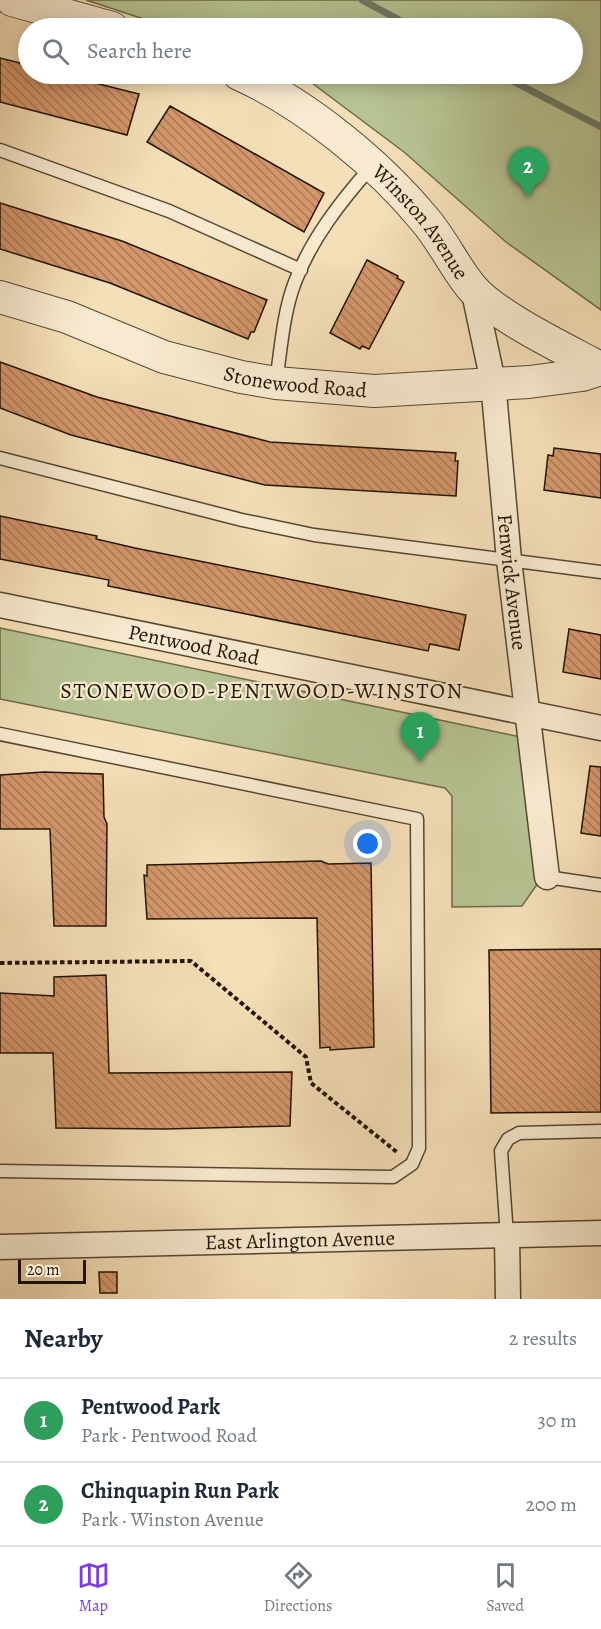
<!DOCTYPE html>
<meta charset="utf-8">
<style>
:root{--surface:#fff;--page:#f6f6f7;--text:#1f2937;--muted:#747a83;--line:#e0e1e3;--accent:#7c3aed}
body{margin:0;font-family:Alegreya,serif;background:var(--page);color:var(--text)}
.scale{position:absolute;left:18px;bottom:15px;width:68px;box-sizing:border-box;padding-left:6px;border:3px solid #221302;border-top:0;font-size:16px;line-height:21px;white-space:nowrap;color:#221302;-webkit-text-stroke:4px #f8ead1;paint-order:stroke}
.you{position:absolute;left:368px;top:844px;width:21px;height:21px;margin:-15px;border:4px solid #fff;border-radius:50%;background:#1a73e8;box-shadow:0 0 0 9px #1a73e833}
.badge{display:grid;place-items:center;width:39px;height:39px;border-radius:50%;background:var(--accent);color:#fff;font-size:20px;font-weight:700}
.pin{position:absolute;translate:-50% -50px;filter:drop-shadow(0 2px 3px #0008)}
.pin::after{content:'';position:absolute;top:32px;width:21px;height:18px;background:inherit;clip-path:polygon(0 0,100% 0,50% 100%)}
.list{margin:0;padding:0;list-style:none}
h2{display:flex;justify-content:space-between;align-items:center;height:78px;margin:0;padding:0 24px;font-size:26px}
h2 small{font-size:20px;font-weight:400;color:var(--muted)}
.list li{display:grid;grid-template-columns:39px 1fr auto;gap:18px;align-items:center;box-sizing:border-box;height:84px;padding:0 24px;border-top:2px solid var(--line)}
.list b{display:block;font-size:22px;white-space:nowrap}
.list p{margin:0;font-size:20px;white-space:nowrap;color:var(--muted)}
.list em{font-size:20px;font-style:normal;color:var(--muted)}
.icon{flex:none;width:33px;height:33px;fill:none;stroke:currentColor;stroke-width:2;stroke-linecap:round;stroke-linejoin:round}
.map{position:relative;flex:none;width:601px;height:1299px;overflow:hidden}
.search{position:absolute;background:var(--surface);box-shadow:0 3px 15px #0003;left:18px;right:18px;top:18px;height:66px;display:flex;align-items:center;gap:15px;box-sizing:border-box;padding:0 21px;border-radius:33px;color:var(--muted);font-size:22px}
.sheet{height:246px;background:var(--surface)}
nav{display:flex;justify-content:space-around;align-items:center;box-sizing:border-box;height:84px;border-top:2px solid var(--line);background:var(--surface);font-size:16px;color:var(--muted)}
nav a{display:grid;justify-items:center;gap:3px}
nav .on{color:var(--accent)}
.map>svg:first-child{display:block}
.green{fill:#b7c393;stroke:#6c6b4a;stroke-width:1.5}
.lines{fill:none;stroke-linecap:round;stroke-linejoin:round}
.stream{stroke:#6c7967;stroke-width:7}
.building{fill:url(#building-back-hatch);stroke:#221302;stroke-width:1.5}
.service-casing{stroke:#574630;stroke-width:15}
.minor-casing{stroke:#574630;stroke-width:27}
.tertiary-casing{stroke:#574630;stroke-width:34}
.path{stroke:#221302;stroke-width:4;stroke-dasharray:4.5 3;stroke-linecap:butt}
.service{stroke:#f8ead1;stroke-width:12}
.minor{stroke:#f8ead1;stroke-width:24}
.tertiary{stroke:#f8ead1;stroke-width:32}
.labels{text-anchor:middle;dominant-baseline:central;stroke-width:4.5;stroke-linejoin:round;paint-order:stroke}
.street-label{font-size:21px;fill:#221302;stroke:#f8ead1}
.neighbourhood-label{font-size:22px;letter-spacing:1.5px;fill:#221302;stroke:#f8ead1}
</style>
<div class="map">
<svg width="601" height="1299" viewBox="0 0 601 1299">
<defs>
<pattern id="building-back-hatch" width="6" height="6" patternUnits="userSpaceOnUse" patternTransform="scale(1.5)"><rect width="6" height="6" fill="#d4976c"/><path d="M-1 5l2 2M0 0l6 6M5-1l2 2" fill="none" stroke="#ac7a57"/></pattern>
</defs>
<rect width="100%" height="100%" fill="#f5dfb8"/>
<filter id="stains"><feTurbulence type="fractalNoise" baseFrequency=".00333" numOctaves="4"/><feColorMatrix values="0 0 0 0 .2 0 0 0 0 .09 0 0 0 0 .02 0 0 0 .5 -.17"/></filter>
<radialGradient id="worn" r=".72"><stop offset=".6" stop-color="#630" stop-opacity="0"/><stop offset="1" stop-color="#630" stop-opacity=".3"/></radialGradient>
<path class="green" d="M86,0h515v310l-95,-68 -102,-90 -104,-78h272v-46h-401z
M0,628l521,109 17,146 -16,23 -70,1v-111l-7,-8 -445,-89z"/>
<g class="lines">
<path class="stream" d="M362,0l52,28
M499,74l102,53"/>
</g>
<path class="building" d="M0,58l28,7v9h31l80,20 -12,41 -127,-33z
M170,106l154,87 -20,39 -157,-90z
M0,203l122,38 145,59 -13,32h-3l-3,7 -138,-56 -110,-34z
M367,260l31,16 -1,2 7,4 -35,67 -7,-3 -2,3 -30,-16z
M0,362l97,35 173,45 186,11 -1,8h3l-2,35 -191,-11 -194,-50 -71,-27z
M554,448l47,6v44l-57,-8 4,-35 5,1z
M0,516l97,20 -1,3 39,9 331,67 -7,35 -29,-6 -2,7 -300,-61 -20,-4 1,-6 -109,-21z
M569,629l32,6v44l-38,-7z
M590,766l11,1v69l-20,-3z
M44,772l59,2 1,43 3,7 -1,102h-52l-4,-97h-50v-54z
M321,861l7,3 43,-1 3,184 -44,3v-3l-10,1 -3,-130 -170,1 -3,-44 3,1v-11z
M601,949v163l-110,1 -2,-163z
M106,975l3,98 183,-1 -2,54 -125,3 -109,-1 -3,-75h-53v-60l54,3v-19z
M99,1272h18v21h-17z"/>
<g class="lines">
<g class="service-casing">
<path id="service" d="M0,150l169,61 132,59
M276,382c5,-33 7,-69 19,-100 16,-43 47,-82 76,-115
M0,458l242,62 72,15 287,37
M0,734l417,85 2,329 -7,16 -19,13 -393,-6
M547,877l54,8
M507,1236l-6,-85 7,-12 11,-6 82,-2"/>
</g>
<g class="minor-casing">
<g id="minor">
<path id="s1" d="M473,288l20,94 16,178 38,317"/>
<path id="s2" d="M0,605l601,123"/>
<path d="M507,1236l1,63"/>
<path id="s3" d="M0,1247l601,-14"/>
</g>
</g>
<g class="tertiary-casing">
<g id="tertiary">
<path d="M12,0l100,28"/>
<path id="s4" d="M239,74c67,30 140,90 186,146 18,21 30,48 47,68 25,29 93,61 128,80"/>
<path id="s5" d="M0,297l67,20 97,40 77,20 35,6 98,8 155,-9 53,-7 19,-6"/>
</g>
</g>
<path class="path" d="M0,963l191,-2 115,96 5,26 87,70"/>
<use href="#service" class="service"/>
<use href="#minor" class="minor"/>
<use href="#tertiary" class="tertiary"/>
</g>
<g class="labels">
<g class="street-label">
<text stroke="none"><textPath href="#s4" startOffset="237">Winston Avenue</textPath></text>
<text stroke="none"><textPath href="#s5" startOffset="309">Stonewood Road</textPath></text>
<text stroke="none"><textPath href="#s1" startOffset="297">Fenwick Avenue</textPath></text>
<text stroke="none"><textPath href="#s2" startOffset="198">Pentwood Road</textPath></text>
<text stroke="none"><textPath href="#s3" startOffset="300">East Arlington Avenue</textPath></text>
</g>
<g class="neighbourhood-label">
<text x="262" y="691">STONEWOOD-PENTWOOD-WINSTON</text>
</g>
</g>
<rect width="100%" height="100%" filter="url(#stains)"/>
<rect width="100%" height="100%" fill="url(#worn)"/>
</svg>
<div class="scale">20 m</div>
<div class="you"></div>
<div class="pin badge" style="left:420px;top:762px;background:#2e9e5b">1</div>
<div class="pin badge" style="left:528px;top:197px;background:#2e9e5b">2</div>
<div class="search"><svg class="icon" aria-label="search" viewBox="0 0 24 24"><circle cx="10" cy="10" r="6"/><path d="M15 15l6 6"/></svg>Search here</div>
</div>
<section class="sheet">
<h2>Nearby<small>2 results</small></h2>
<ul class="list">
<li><span class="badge" style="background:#2e9e5b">1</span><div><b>Pentwood Park</b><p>Park · Pentwood Road</p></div><em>30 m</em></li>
<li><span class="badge" style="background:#2e9e5b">2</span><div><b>Chinquapin Run Park</b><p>Park · Winston Avenue</p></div><em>200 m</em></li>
</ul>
</section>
<nav>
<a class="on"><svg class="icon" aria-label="map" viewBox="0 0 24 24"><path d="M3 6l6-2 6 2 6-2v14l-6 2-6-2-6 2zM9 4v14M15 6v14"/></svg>Map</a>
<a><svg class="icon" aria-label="directions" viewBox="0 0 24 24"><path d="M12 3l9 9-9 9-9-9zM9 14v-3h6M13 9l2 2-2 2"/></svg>Directions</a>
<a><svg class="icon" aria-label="saved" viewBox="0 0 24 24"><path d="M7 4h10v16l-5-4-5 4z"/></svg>Saved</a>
</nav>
